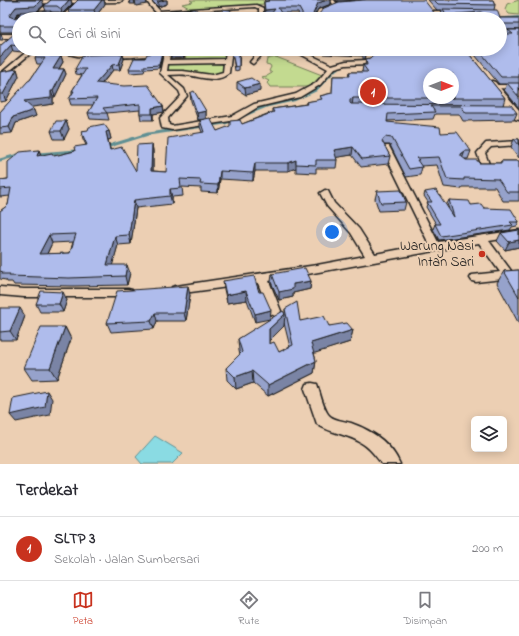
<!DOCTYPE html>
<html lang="id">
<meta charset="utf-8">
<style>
:root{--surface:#fff;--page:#f7f7f7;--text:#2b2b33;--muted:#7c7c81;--line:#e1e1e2;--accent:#c8321e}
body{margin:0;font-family:"Indie Flower",sans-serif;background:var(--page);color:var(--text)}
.controls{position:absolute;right:12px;bottom:12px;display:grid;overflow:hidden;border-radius:6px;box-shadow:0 2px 10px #0003}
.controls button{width:36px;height:36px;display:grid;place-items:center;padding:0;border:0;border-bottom:1px solid var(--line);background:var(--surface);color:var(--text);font:20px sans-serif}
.compass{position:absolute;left:423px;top:68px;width:36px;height:36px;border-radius:50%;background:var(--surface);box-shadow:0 2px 10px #0003;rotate:90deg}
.you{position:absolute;left:332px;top:232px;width:14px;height:14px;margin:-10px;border:3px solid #fff;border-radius:50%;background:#1a73e8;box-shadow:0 0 0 6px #1a73e833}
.badge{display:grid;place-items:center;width:26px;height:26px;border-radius:50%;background:var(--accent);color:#fff;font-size:13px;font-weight:700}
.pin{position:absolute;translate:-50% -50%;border:2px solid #fff;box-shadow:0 1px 4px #0006}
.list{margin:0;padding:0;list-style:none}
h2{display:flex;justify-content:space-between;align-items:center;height:52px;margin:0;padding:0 16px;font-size:17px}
h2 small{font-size:13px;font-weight:400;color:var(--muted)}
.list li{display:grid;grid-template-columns:26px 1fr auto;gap:12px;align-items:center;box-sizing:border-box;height:64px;padding:0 16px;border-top:1px solid var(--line)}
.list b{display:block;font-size:15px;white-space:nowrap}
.list p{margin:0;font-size:13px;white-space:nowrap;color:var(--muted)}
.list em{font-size:13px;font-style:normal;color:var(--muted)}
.icon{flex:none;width:22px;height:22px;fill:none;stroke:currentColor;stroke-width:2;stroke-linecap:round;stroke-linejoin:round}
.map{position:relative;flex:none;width:519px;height:464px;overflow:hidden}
.search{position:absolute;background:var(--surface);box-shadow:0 2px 10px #0003;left:12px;right:12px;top:12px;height:44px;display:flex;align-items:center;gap:10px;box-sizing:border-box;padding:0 14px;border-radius:22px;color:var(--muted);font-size:15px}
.sheet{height:116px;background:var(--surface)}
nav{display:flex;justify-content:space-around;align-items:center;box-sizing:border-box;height:56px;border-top:1px solid var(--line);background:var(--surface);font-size:11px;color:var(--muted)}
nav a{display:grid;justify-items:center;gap:2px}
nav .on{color:var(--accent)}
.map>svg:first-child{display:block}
.green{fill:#c3da90;stroke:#707b56}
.water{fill:#8adbe3;stroke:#5e8f93}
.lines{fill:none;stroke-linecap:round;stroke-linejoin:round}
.stream-far2{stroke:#5e8f93;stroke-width:2}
.stream-far1{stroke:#5e8f93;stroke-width:2.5}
.stream{stroke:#5e8f93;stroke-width:3}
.minor-casing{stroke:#1c1c1c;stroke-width:3}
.tertiary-casing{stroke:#1c1c1c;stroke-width:3}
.secondary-casing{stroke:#1c1c1c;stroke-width:3}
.minor{fill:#eccfb3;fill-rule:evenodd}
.tertiary{fill:#eccfb3;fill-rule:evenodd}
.secondary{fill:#eccfb3;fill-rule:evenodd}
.wall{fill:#96a2cb;stroke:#1c1c1c;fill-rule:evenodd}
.shaded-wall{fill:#7a84a5;stroke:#1c1c1c}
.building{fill:#afbcec;stroke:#1c1c1c;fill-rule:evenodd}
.poi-dot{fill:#c8321e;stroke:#eccfb3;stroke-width:1.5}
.labels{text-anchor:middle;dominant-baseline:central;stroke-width:4;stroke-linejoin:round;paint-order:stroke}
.poi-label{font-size:14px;fill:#1c1c1c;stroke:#eccfb3;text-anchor:end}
</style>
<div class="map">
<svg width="519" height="464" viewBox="0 0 519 464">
<rect width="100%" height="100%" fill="#eccfb3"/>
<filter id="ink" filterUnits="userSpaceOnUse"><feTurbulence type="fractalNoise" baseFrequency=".025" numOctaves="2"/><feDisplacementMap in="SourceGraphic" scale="8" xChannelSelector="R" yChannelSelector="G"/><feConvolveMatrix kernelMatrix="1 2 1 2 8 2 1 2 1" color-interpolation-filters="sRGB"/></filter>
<g filter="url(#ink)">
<path class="green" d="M190,0h73l1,4 -73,5 -9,-5 11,-2z
M519,0v15l-10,-1 -4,-5 2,-5z
M189,50h37l-3,23 -13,3 -21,-4h-22v-10l17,-1z
M276,57l46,18 -13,12h-39l-3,-4 2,-2 -8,-4 6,-1 5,-3 -3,-2 2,-4 -1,-2 -4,-1 1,-5z"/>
<path class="water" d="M155,436l28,17 -11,11h-30l-6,-7z"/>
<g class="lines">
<path class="stream-far2" d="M492,19l27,-2"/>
<path class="stream-far1" d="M354,64h14
M231,121l36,-15 27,-6 22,-10 20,-21 8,-4"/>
<path class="stream" d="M106,147l42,-13 77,-11 8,-3
M38,154l38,-3
M0,160l18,-5"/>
<g class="minor-casing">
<path id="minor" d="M146,0h4l10,11 96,-6 7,3v11h-4v-10l-4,-2 -91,6 6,6c-10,0 -19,-11 -24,-19z
M330,0h4l3,4 27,-4 -4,4 -24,2 -14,6 -4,7h-4l4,-9 15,-6z
M50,1l4,1 -14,13 -18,1 -3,3v4l-6,-2 6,-7 18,-1z
M76,2l4,1 -15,16h-5z
M433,11h22l2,1 -2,1h-24z
M500,31h19v4h-19z
M0,34h19v4h-19z
M30,49h6l-36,30v-5z
M165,49h6l-2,11 56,-1 1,-10h6l-3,24c-12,11 -28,4 -42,2 -7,-1 -13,0 -19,0l16,14 3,7 -19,22 1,7 3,1 60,-10 22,-12 42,-10 20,-11 12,-14 -37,-20h7l34,16 14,-4 20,-1 1,-11h6v10l-5,5 -22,1 -11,3 -15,17 -20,12 -42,10 -21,13 -65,10 -10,-2 -2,-10 21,-22 -2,-5 -19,-18 4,-19c-19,3 -84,8 -99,-2l3,-2c32,5 64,5 97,1zM224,63l-1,9 -11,3 -29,-4h-16l1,-7z
M254,49h6v8l-7,7 -3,-2 4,-5z
M495,85h24v4l-26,-1 -1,-1z
M519,141v4l-28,2 -6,6 4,11 -4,3 -4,-3 -4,-11 9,-10z
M383,146h6l1,2 48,94 81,-12v6l-30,5 23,31 2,3 -2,3 -36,4 -4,-1 -2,-3 2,-3 28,-3 -21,-29 -210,38 12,30 -2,3 -4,2 -4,-2 -2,-3 -11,-28 -82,11 -4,-1 -2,-3 2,-3 4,-1 141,-21 48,-9 -14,-23 -24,-27 -7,-13 5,-3 3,1 6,12 25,26 16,25 54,-10 -47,-96z
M0,287l24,2h104l4,1 2,3 -2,3 -4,1h-104l-24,-2z
M312,383l5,1c3,9 6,23 11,30 4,6 16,7 23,9 20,7 40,20 49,41h-18c-6,-7 -11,-15 -19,-20 -14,-10 -32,-10 -46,-20l-12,-35 2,-5z"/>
</g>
<g class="tertiary-casing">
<path id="tertiary" d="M0,0h123l-3,2 -120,2z"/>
</g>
<g class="secondary-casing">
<path id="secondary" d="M492,81l3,1 24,28v10l-4,-1 -28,-35z"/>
</g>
<use href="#minor" class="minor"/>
<use href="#tertiary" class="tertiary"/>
<use href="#secondary" class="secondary"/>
</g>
<path class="wall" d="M0,0l44,5 -7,6h9l-2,-5 7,-6h20l1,4 -10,10 -3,-2h-7l1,5 -34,2v30h5l-2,3 -9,-1 -13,-5 18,-14h-18zM18,13h2l-4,6 -2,-1z
M78,0h26l1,4 -9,12h-26l-2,-6z
M151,0h16v4l-9,3z
M264,0h67v4l-13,5 -3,5 3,1 20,-13 -2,-2h20l-12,1 92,14 5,-1 1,-4h-5l-9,-10h65l2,5 -1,5 6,8h19v12h-19v-11h-19l-2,-1 -16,1h-162l-3,-6h-17l3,6h-17l3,-4h-6v-13h2z
M169,11l33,2 36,6h-65l-3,-5z
M508,30h11v78l-15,-18 3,-6h-8l-29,-35h30z
M0,33h1l2,7h-3z
M40,49h21l2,5 -4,2h2l2,6 -4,7h5l2,5 -11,23h-2v7l-23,3 6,9 -20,7 -4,10 -12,1v-22l30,-32 11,-16h-4l-2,-6z
M117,49h10l-1,3h-9z
M170,49h16l-2,9h-13l-1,-6z
M233,49h18l-11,1 -1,20 -4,1 -2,-14z
M319,49h47l-1,10h-2v-3l-39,-2z
M374,49h91l40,49 -2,7 14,8 -3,7 -51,1 -4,-7h-24l-2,5 -46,2v1l54,11 30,18 -3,8h-3l1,1 13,3h21l1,-2h18v40h-16l-8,-14h-33l-1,2 -17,-2 -7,-22 -16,1 1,1 -2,8 -14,2 -16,-32h-6l6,11 -2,8 -27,3 -9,-12 -16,2 1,3 -1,8h-20v5l-20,-1v-4l-8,3h-33l-2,10 -33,-2 -2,14 -17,-1v-4l-19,-1 1,9 -11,1v7l-36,4 -5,36 -13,1 -6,20 18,8 -3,12 -54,1 -59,-1 -2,-3h-5l-1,-2 -6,-1v-68l8,-6 2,-9 -10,1v-17l8,-1 31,-29 2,5 13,1 21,-5 11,-6 -3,-6 -2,-8h28l2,8 -3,1 2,10 26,21 16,-27 1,7v20l13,1 36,-40 -2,-5v-7h-2l-7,-19 -1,-8 16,18v8l11,12 25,-7 30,-12v-3l34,-5v-2l13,-2 1,-4 12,-3 1,-17h15l1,-4h13l1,-7h2l1,-6 4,-1 4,-3zM73,242l-3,11 -23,1 5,-11z
M162,56l-3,12 -14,1 -1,3 -14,1 -1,-4 16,-11z
M124,59l-4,11h-7l-11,14 61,22 1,6 -11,2v6h-12l-1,-6v-4l-33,3 2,7 -19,-1 -2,-6 5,-8h-22l-2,-6 3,-5v-3l10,-16 -6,-1 -1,-5z
M17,69l2,7 -13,25 -6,1v-30z
M237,82l23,9 -14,4 -9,-6z
M66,121l3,8 -5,10h-10l-3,-8z
M514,139h5v19l-8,-11z
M377,191l29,11 -2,8 -25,1 -4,-12z
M425,192l24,17 -2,-5 2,-4 35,8 35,13 -2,5 -5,1 -2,3 -71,10 -6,-11 2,-5h1l-10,-17 2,-5 -4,-6z
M519,230v17l-14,3 -8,-9 4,-8z
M519,270v54l-22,-41 7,-12z
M272,274l39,7 -1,8 -17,4v4l-14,3 -8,-18z
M223,281l36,11 -4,30 -8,-22 -20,3 -3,-14z
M190,295l-4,26h-29l-3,8 -43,3 -4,-9z
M67,300l-4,12h-23l-4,-8z
M0,308l25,8 -9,24h-16z
M285,309l15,12 53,9 -3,12 -36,11 2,8 -2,12 -46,23 -15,-13 -17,6 -9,-9 -1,-12 14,-13 -1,-4 -1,-12 47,-26zM284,323l6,24 -11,5 -10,-8v-3l15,-15z
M65,327l6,12 -14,40 -25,1 -8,-12z"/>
<path class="shaded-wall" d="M41,0h1l2,5 -8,7 -18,1 -6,8 -3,-5 7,-9z
M69,0h2l1,4 -10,10 -1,-5z
M102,0h2l1,4 -9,12 -2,-6z
M129,0h5l1,4h-5z
M135,0h11l1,4 -11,2z
M164,0h3v4l-9,3v-5z
M327,0h4v4l-13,5 -5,10v-5l5,-11z
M338,0h17l-17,2z
M275,9l-1,6h-10l1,-5z
M51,11l2,6 -2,2h-7z
M11,45l2,6 -13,15v-9z
M21,49h3l-2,3z
M60,49h1l2,5 -11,8 -2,-6z
M184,49h2v1l-2,8 -1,-6z
M162,52v4l-3,12v-3z
M123,54l1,5 -4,11 -1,-6z
M61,56l2,6 -8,13 -2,-6z
M112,65l1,5 -16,19 -1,-6z
M17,69l2,7 -13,25 -3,-7z
M64,69l2,5 -11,23 -2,-6z
M260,84v7l-14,4 -1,-7z
M51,91l2,6v7l-27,4 -2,-7z
M353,98l-1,8 -4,4 2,-11z
M163,106l1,6 -11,2v6l-1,-6v-6z
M34,110l2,6 -20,7 -4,10 -3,-6 4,-10z
M206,111v8l-8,1 -1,-7z
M66,121l3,8 -5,10 -3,-8z
M109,131l2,8 -3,1 4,18 -6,-26z
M152,144l1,7v28l-2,-8z
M353,147l-1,8 -19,3 1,-8z
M39,150l3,8 -5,-2z
M465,151l-3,8 -4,3 3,-8z
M296,160v8l-8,3v-8z
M255,163v8l-2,10v-8z
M220,171v8l-2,14v-8z
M170,189l2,8v7l-2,-8z
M134,200l2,8 -5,36 -2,-9z
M49,235l3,8 -9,19 -4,-8z
M115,236l3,9 -8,29 -3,-9z
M519,240v7l-14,3 4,-8z
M127,265l3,8 -3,12 -2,-9z
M311,281l-1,8 -17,4v4l-14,3v-8l14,-8z
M188,286l2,9 -4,26 -2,-8z
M246,291l1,9 -20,3 -1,-8z
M63,292l4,8 -4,12 -4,-8z
M20,308l5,8 -9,24 -6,-9z
M271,310l-1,9 -15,3v-8z
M155,313l2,8 -3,8 -3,-8z
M285,314l-1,12 -15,15v-12z
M65,327l6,12 -14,40 -7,-11z
M353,330l-3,12 -41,13 2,-12z
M316,361l-2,12 -46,23v-11z
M252,371l1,12 -17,6 -1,-12z
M47,391l5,8 -2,16 -34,7 -6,-7z"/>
<path class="building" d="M0,0h41l-6,6 -19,1 -7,9 7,3 5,-7 30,-1 -7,8h-25v27l-8,-1 -11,12v-11l15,-13h3v-5l-1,-2h-17z
M51,0h18l-8,9 -4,-3h-13z
M78,0h24l-8,10h-26z
M156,0h8l-6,2z
M268,0h59l-9,3 -5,11 5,1 6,-7 15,-6 24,-2h61l12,15 10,-1 -3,-5 54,1 3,8h19v6h-17l-1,1h-1v-6h-9l-10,-7 -25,2 7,5h-158l-6,-11h-21l6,10 -17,1 8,-10 -10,1 -1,-8 5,-1z
M434,0h59l2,5 -57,-1z
M195,9l7,4 18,-1 3,2 -1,-5 8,1 7,6 1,3h-63l-6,-8z
M508,30h11v47h-18l-23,-28h22v-15h13z
M40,49h20l-10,7h11l-8,13h11l-11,22h-2v7l-27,3 10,9 -21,7 -4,10 -9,1v-16l28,-31 2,-1 15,-22h-10z
M170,49h14l-1,3h-13z
M233,49h6v17l-4,1 -3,-14z
M356,49h10v3h-2v-3z
M375,49h90l40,49h-152l-3,1v4l1,1 160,1 6,8h-51l-5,-7h-30l4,6 -47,2 -1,8 53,5 1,6 16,-1 14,19h-6l-4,3v2l5,4h11l2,3h23l-1,-2h18v31h-12l-9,-13 -34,-1v2l-17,-1 -8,-22 -22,1 2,2h-2l5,7 -13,2 -17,-31 -7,-1 -3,4 8,15 -28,3 -9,-12 -19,3 3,10h-21v5l-20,-1v-4l-8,3h-33l-2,10 -33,-2 -2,14 -18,-1 1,-4 -21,-1 1,9 -11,1v7l-36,4 -5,35 -14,1 -8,29h20l-2,11 -56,2 -60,-2 1,-2h-8l1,-2 -3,-1v-60l8,-6 3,-17 -11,1v-9l8,-1v-17l12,-10 19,-2 -2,6 15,-3 2,3 21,-5 -1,-4 13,-2 -6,-14 7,-1 1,-3 15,-3 5,7 -3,1 4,18 12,-3 14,24 1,-26 15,-1 -1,27 15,1 2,-34 36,-6 -4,-12 10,-2 7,13 13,-5v-5l10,-1 2,4 32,-12 -2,-3 35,-5 -1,-2 16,-3 -2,-3 12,-3 1,-17h17l-1,-4h19l-5,-7h4l-1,-6 4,-1 5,-5zM429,74h24v24h-24zM76,234l-6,19 -31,1 10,-19z
M162,52l-3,13 -15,1v3h-15l5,-11h11l2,-4z
M123,54l-4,10 -7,1 -16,18 28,3 24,-1 15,21 -11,2v6h-12v-10l-37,4 4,5h-19l9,-15 -28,1 5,-8h-2l14,-22h-11l8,-14z
M17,69l-14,25h-3v-22z
M251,78l9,6 -15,4 -8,-6z
M507,83h12v14z
M194,91l12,20 -9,2 -7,-20z
M56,121h10l-5,10h-10z
M514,139h5v6z
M401,190l5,12 -25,1 -4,-12z
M436,190l18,27 -5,-17 20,1 2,4 10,-1 3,4 27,1 8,13h-9l3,3 -72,11 -6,-12h5l-13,-22h5l-7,-10z
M519,230v10l-10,2 -8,-9z
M305,268l6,13 -18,3v5l-14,3 -7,-18z
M519,270v27l-15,-26z
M254,276l5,16h4l8,18 -16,4 -9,-23 -20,4 -3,-14z
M188,286l-4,27h-29l-4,8 -44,2 10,-32z
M41,291l22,1 -4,12h-23z
M297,302l3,19 24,-5 5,10 18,-3 6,7 -42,13 5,18 -48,24 -16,-14 -17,6 -9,-9 16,-16 -4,-13 45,-28 2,3 -16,15v15l5,-2 5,10 14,-7 -8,-36z
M0,308h20l-10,23 -10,1z
M41,327h24l-15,41h-26z
M47,391l-2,16 -35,8 3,-17z"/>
</g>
<circle class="poi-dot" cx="482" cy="254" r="4"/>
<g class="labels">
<g class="poi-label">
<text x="474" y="246">Warung Nasi<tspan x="474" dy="16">Intan Sari</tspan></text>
</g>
</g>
</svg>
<div class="controls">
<button><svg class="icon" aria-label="layers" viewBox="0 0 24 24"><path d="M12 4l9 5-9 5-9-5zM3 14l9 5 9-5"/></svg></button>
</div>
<svg class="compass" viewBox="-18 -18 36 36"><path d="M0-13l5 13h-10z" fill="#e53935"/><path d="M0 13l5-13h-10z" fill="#7c7c81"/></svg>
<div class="you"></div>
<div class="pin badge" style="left:373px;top:92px">1</div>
<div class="search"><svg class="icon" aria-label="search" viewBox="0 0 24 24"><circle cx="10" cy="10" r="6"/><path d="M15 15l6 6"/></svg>Cari di sini</div>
</div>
<section class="sheet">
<h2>Terdekat<small></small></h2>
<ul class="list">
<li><span class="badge">1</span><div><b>SLTP 3</b><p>Sekolah · Jalan Sumbersari</p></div><em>200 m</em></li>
</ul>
</section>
<nav>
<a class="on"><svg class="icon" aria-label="map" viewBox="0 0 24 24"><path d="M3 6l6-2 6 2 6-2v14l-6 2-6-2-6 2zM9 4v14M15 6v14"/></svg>Peta</a>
<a><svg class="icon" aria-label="directions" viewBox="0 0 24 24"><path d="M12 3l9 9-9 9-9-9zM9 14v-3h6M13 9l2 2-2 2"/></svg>Rute</a>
<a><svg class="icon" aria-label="saved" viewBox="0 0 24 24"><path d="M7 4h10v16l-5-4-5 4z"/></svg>Disimpan</a>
</nav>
